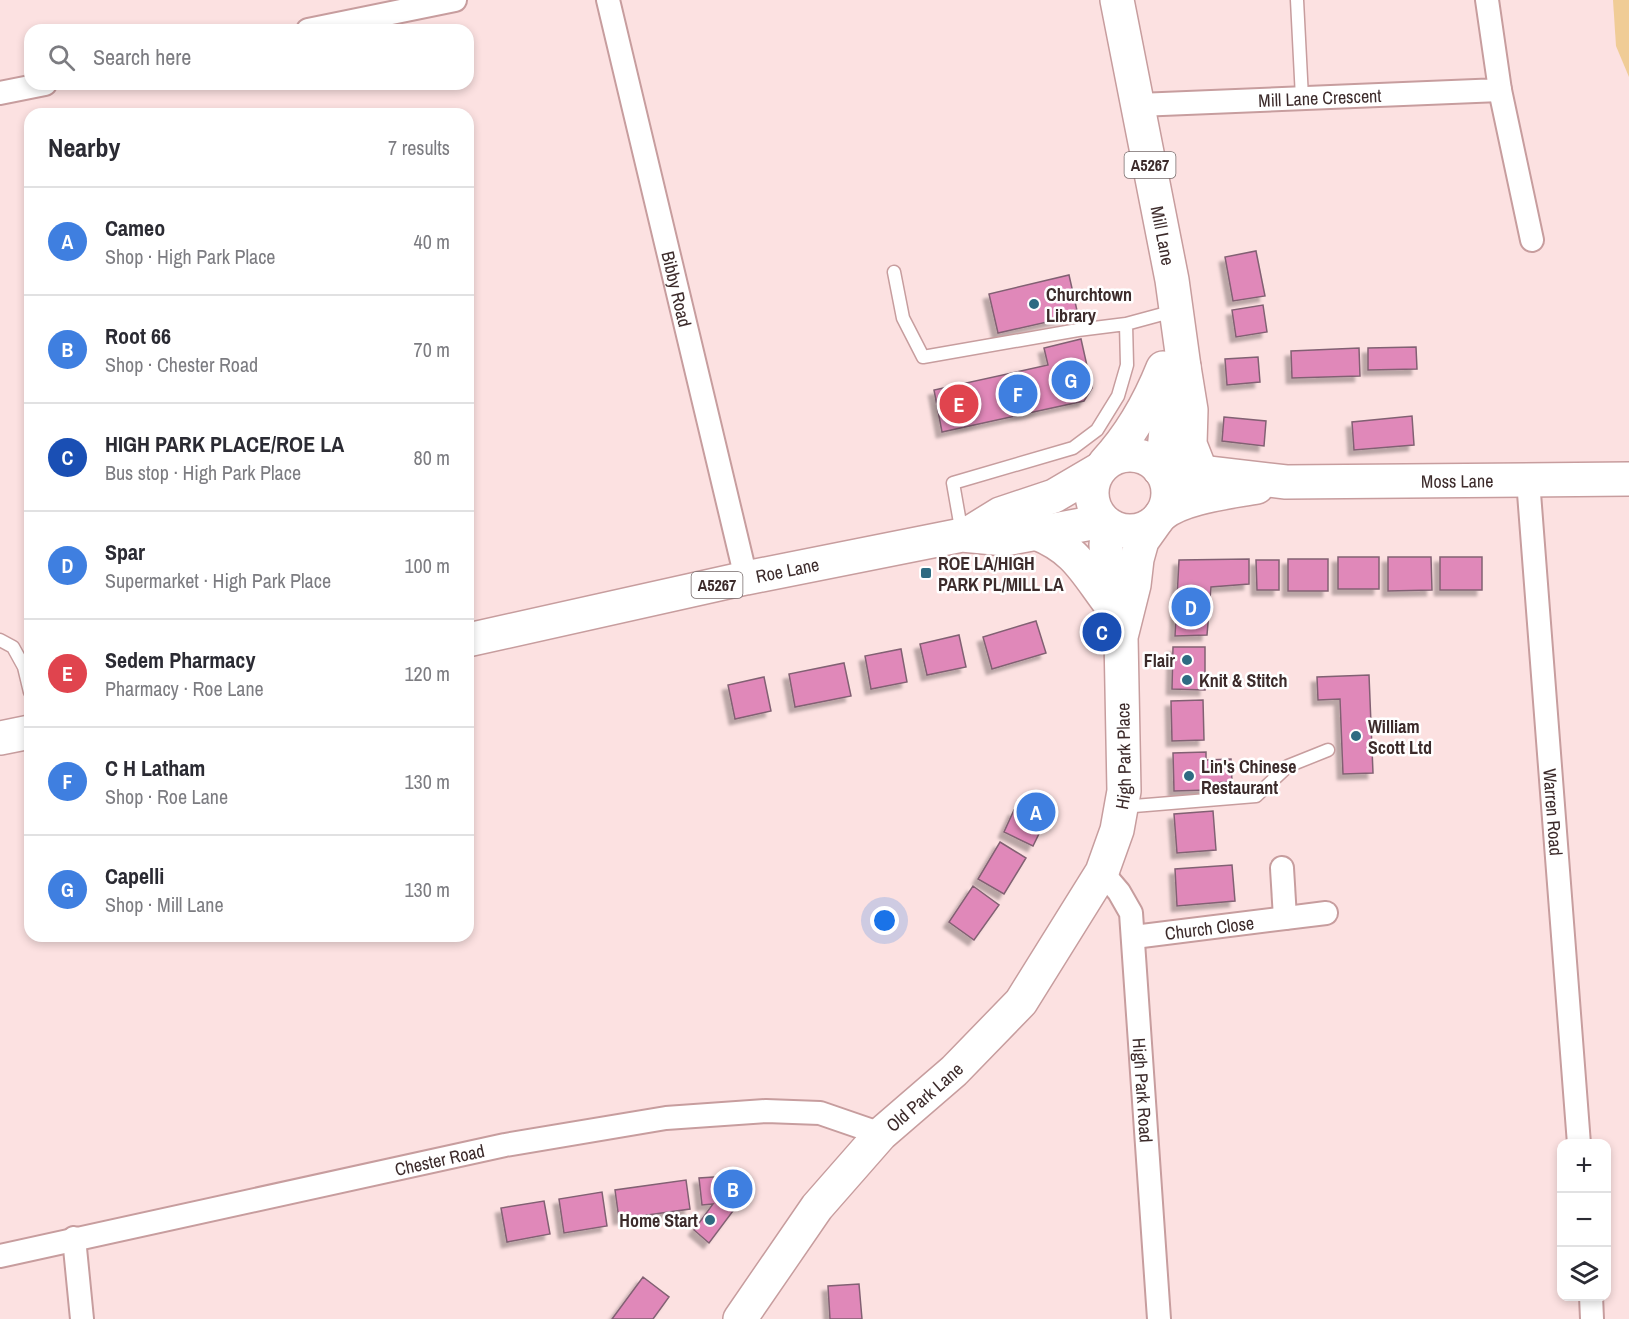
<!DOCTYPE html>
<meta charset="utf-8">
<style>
:root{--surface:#fff;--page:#f2f2f3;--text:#2b2b33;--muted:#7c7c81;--line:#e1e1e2;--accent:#1a73e8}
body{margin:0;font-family:"Archivo Narrow",sans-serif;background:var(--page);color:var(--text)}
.controls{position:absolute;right:18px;bottom:18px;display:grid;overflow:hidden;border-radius:12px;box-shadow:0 3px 9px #0003}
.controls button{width:54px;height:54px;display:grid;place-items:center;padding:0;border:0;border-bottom:2px solid var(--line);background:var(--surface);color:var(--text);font:30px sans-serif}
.you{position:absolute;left:885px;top:921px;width:21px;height:21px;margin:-15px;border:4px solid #fff;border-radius:50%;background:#1a73e8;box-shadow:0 0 0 9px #1a73e833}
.badge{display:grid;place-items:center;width:39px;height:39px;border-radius:50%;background:var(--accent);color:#fff;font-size:20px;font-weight:700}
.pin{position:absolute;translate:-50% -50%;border:3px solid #fff;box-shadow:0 2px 6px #0006}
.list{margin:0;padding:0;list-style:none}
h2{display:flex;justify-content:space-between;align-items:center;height:78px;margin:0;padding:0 24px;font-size:26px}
h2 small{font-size:20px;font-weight:400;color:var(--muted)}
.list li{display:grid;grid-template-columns:39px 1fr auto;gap:18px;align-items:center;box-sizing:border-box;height:108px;padding:0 24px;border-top:2px solid var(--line)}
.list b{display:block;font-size:22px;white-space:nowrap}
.list p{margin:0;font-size:20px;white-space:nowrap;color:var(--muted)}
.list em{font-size:20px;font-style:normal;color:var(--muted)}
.icon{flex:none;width:33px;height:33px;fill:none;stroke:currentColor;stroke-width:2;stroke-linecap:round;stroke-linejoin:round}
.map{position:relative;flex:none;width:1629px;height:1319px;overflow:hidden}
.search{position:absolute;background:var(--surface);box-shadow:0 3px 9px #0003;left:24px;top:24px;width:450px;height:66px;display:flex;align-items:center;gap:15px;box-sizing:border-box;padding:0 21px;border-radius:18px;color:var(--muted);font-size:22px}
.panel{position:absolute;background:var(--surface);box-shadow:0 3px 9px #0003;left:24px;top:108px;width:450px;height:834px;border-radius:18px}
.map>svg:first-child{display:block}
.green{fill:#f0cc96}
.building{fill:#e088b9;stroke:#826173;stroke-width:1.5;filter:url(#shadow)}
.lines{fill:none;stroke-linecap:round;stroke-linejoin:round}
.lane-casing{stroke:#c79d9e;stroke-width:15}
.street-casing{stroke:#c79d9e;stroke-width:26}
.secondary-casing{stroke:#c79d9e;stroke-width:36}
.primary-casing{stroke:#c79d9e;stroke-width:36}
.lane{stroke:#fff;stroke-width:12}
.street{stroke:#fff;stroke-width:22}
.secondary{stroke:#fff;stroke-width:33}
.primary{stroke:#fff;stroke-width:33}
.poi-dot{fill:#2e6b82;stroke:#fff;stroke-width:2}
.labels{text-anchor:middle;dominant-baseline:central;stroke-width:5;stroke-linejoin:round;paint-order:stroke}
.shield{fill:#fff;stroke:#766b6b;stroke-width:1.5}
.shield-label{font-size:16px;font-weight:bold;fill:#3c2b2b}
.street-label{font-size:18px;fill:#3c2b2b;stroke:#fff}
.poi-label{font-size:18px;font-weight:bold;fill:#3c2b2b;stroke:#fff;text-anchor:start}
</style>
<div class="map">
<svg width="1629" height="1319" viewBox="0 0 1629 1319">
<defs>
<filter id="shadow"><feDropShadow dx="-5.5" dy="5.5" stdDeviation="1.5" flood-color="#0004"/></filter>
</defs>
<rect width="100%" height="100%" fill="#fce1e1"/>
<path class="green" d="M1613,0h16v77l-13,-31z"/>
<path class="building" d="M1256,251l9,45 -32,5 -8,-44z
M1069,275l9,40 -80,18 -9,-39z
M1263,305l4,27 -31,5 -4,-27z
M1081,339l11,49 -8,13 -142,31 -8,-42 114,-25 -4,-17z
M1416,347l1,22 -49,1v-22z
M1359,348l1,28 -68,2 -1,-27z
M1258,357l2,25 -33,3 -2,-26z
M1412,416l2,29 -60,5 -2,-28z
M1224,417l42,4 -2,25 -42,-5z
M1338,557h41v32h-41z
M1388,557h43l1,33 -44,1z
M1440,557h42v33h-42z
M1249,559v25l-38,3 -4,48 -32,1 4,-76z
M1288,559h40v32h-40z
M1256,560h23v30h-22z
M1036,621l10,32 -54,16 -9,-32z
M959,635l7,32 -39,8 -7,-31z
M1173,647h32v43l-33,-1z
M901,649l6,33 -36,7 -6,-33z
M844,663l7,33 -56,11 -6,-33z
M1369,675l4,98 -30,1 -3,-75 -22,1 -1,-23z
M764,677l7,34 -36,8 -7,-34z
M1203,700l1,40 -32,1 -1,-40z
M1206,752v8l25,-1 1,23 -24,1v7l-34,1 -1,-38z
M1031,797l21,10 -19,39 -29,-14 10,-22 9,4z
M1213,811l3,39 -39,3 -3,-39z
M1000,842l26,16 -22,36 -26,-15z
M1232,865l3,36 -58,5 -2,-37z
M973,886l26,19 -25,35 -25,-18z
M745,1175l6,12 -42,56 -15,-13 19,-26 -11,1 -3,-27z
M686,1180l4,29 -71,10 -4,-29z
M602,1192l5,34 -43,7 -5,-34z
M544,1201l6,33 -43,8 -6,-34z
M643,1277l26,20 -16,22h-41z
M859,1284l3,35h-32l-2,-33z"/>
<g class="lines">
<g class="lane-casing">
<path id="lane" d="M1297,0l5,98
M894,272l9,46 20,39 155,-27 48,-6
M962,534l-9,-51 120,-35 24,-18 21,-34 9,-31 -1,-41 48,-13
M0,640l13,7 11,20 6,25
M1122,807l134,-11 32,-30 40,-16"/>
</g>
<g class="street-casing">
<g id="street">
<path id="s1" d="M608,0l138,578"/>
<path d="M308,30l147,-30"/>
<path d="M1500,90l32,150"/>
<path d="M0,93l45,-9"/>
<path id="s2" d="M1138,105l362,-15 -13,-90"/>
<path id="s3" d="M1528,480l51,664"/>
<path d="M1282,868l3,50"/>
<path id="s4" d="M1102,872l17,20 12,21 28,406"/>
<path id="s5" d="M1134,937l192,-24"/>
<path d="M74,1238l8,81"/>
<path id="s6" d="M0,1256l505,-111 161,-27 100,-7 54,2 61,21"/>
<path d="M1591,1296l1,23"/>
</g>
</g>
<g class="secondary-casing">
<g id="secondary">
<path d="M1184,367l7,43 -1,34 11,28"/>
<path id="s7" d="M1160,470l14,-1 112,13 343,-3"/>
<path d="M1161,515c21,-18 69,-23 96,-28"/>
<path d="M1108,525l-2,20 4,59 10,28"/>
<path d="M1036,533c40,16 49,38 74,71"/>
<path id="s8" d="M740,1319l77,-112 64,-73 73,-63 67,-69 81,-130 15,-42 7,-39 -3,-154 13,-52 3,-26 5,-18 15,-21"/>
</g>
</g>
<g class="primary-casing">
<g id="primary">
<path id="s9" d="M1117,0l55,280 12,87 -15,34 -5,49 -5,19"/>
<circle cx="1130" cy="493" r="38"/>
<path d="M1105,463c26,-28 44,-60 58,-95"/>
<path d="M966,535l34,-21 54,-18 46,-27"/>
<path id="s10" d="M468,640l278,-62 216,-43 43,4 98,-18"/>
<path d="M0,738l30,-6"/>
</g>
</g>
<use href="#lane" class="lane"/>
<use href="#street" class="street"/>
<use href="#secondary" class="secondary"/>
<use href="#primary" class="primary"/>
</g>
<g class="poi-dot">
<circle cx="1034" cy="304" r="6"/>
<rect x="920" y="567" width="12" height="12" rx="3"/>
<circle cx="1187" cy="660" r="6"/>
<circle cx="1187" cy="680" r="6"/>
<circle cx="1356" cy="736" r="6"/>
<circle cx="1189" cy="776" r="6"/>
<circle cx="710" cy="1220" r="6"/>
</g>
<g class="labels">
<g class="shield">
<rect x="1124.5" y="152" width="51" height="26" rx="4.5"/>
<rect x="691.5" y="572" width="51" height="26" rx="4.5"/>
</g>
<g class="shield-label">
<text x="1150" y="165">A5267</text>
<text x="717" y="585">A5267</text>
</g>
<g class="street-label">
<text stroke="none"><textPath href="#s2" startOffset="182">Mill Lane Crescent</textPath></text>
<text stroke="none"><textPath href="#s9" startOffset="240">Mill Lane</textPath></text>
<text stroke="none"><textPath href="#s1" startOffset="297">Bibby Road</textPath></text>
<text stroke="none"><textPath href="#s7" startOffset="298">Moss Lane</textPath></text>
<text stroke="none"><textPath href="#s10" startOffset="327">Roe Lane</textPath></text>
<text stroke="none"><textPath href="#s8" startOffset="698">High Park Place</textPath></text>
<text stroke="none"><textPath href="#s3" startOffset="333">Warren Road</textPath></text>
<text stroke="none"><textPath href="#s5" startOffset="76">Church Close</textPath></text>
<text stroke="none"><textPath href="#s4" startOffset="228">High Park Road</textPath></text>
<text stroke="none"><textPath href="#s8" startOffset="290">Old Park Lane</textPath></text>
<text stroke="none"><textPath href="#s6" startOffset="450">Chester Road</textPath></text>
</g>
<g class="poi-label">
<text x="1046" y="294">Churchtown<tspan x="1046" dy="21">Library</tspan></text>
<text x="938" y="563">ROE LA/HIGH<tspan x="938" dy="21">PARK PL/MILL LA</tspan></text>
<text x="1175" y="660" text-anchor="end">Flair</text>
<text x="1199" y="680">Knit &amp; Stitch</text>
<text x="1368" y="726">William<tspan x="1368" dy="21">Scott Ltd</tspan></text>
<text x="1201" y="766">Lin's Chinese<tspan x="1201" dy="21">Restaurant</tspan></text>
<text x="698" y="1220" text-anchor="end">Home Start</text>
</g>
</g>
</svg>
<div class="controls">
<button>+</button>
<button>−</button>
<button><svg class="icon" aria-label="layers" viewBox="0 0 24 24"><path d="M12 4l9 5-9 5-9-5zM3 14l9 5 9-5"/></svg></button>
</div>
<div class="you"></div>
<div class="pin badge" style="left:1036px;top:812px;background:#3f7fe0">A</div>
<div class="pin badge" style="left:733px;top:1189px;background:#3f7fe0">B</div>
<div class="pin badge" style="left:1102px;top:632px;background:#1a4fb4">C</div>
<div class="pin badge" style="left:1191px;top:607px;background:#3f7fe0">D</div>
<div class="pin badge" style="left:959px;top:404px;background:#e0444e">E</div>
<div class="pin badge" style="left:1018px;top:394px;background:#3f7fe0">F</div>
<div class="pin badge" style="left:1071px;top:380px;background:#3f7fe0">G</div>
<div class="search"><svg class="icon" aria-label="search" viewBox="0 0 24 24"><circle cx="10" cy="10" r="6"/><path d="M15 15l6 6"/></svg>Search here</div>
<section class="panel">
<h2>Nearby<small>7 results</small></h2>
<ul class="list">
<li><span class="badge" style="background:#3f7fe0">A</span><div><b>Cameo</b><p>Shop · High Park Place</p></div><em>40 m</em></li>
<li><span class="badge" style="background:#3f7fe0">B</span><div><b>Root 66</b><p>Shop · Chester Road</p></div><em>70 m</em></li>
<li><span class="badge" style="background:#1a4fb4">C</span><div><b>HIGH PARK PLACE/ROE LA</b><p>Bus stop · High Park Place</p></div><em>80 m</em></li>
<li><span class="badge" style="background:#3f7fe0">D</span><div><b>Spar</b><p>Supermarket · High Park Place</p></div><em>100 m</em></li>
<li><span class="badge" style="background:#e0444e">E</span><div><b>Sedem Pharmacy</b><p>Pharmacy · Roe Lane</p></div><em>120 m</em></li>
<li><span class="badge" style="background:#3f7fe0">F</span><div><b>C H Latham</b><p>Shop · Roe Lane</p></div><em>130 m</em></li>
<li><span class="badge" style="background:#3f7fe0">G</span><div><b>Capelli</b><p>Shop · Mill Lane</p></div><em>130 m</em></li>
</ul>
</section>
</div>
